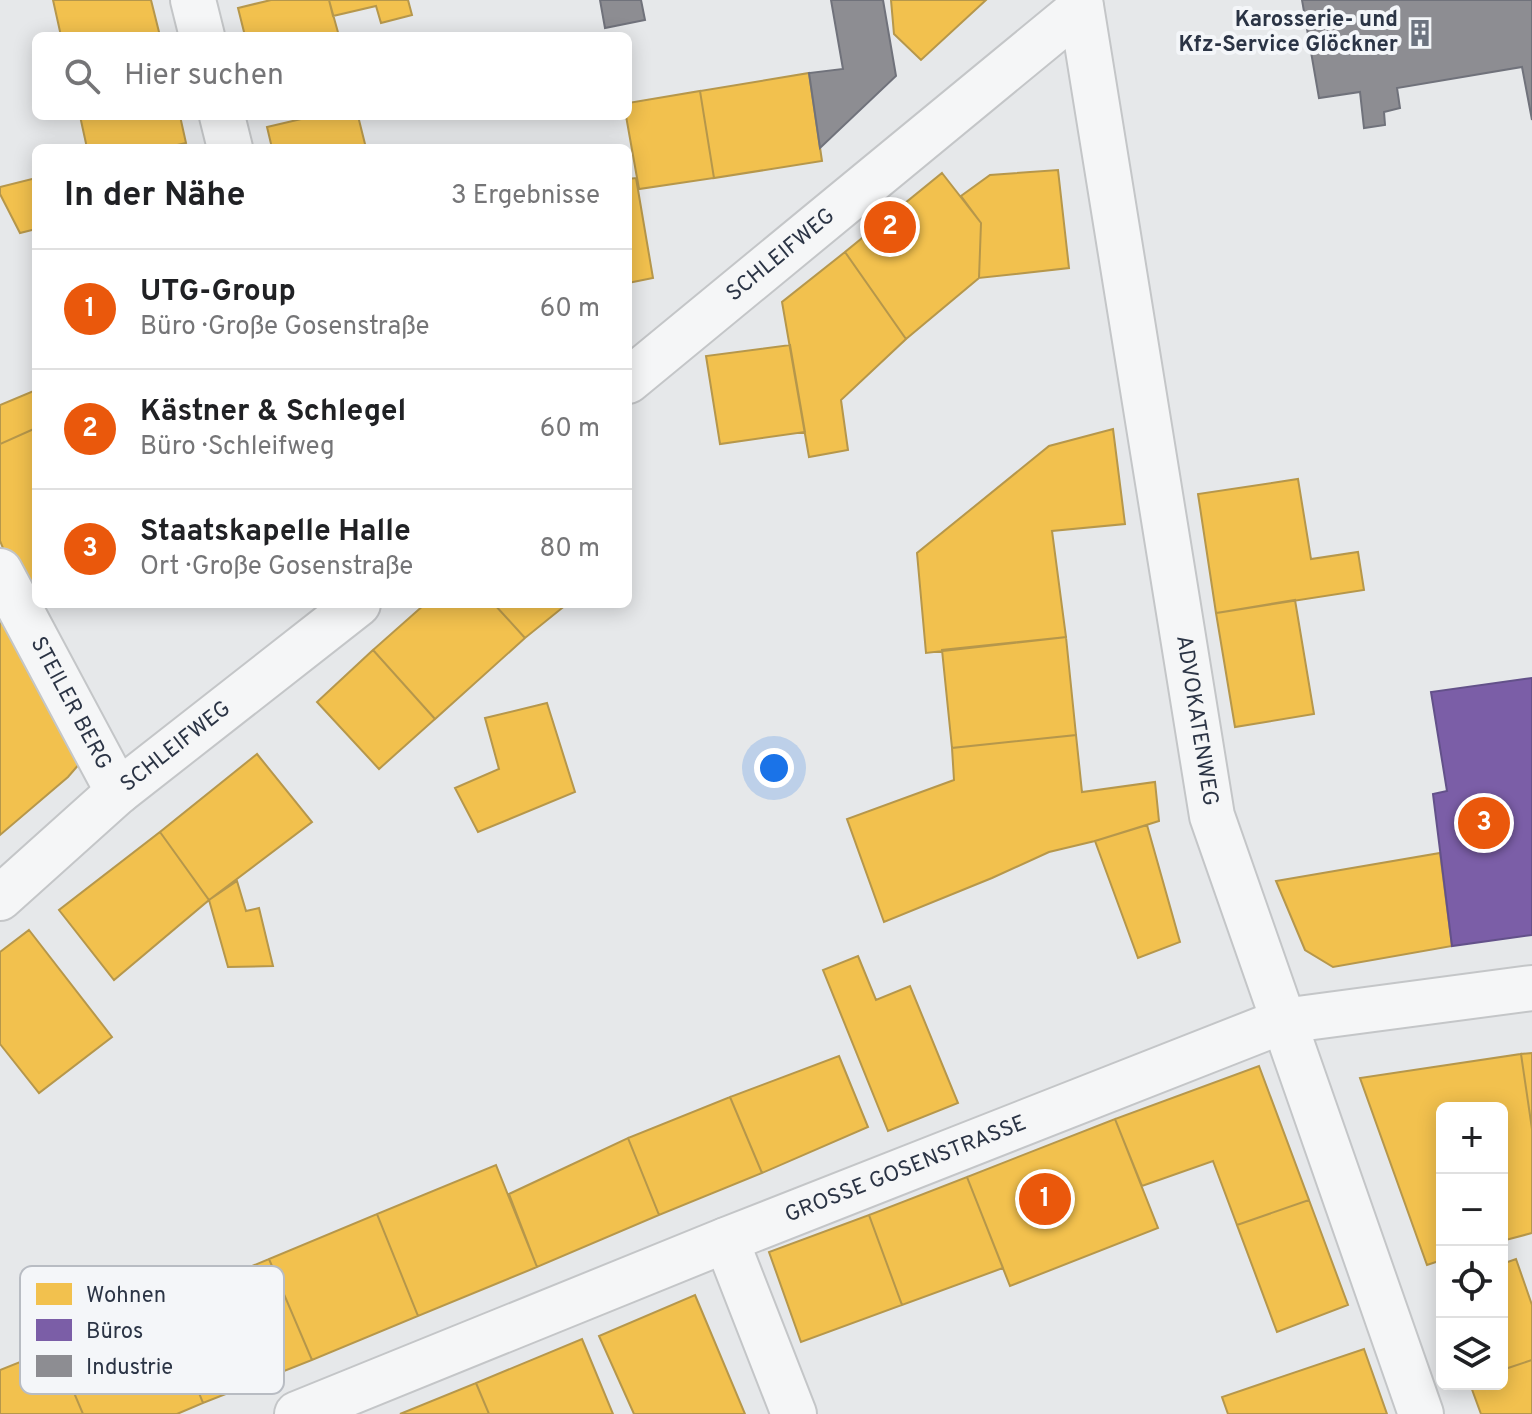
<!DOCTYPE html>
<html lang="de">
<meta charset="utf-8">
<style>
:root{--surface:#fff;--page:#f2f2f2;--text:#202124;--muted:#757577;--line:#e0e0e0;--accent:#ea580c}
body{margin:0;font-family:Overpass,sans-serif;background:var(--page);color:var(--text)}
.controls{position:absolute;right:24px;bottom:24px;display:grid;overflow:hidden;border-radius:12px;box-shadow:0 4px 20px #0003}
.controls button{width:72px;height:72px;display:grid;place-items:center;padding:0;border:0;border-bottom:2px solid var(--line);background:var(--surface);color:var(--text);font:40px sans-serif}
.you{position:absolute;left:774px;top:768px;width:28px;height:28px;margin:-20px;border:6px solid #fff;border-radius:50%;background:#1a73e8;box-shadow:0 0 0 12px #1a73e833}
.badge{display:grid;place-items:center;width:52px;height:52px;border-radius:50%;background:var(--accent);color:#fff;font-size:26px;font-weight:700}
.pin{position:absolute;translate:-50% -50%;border:4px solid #fff;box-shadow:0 2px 8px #0006}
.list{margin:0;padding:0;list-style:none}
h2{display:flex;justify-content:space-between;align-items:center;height:104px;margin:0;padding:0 32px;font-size:34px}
h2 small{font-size:26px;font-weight:400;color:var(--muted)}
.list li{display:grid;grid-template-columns:52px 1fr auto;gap:24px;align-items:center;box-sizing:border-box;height:120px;padding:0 32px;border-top:2px solid var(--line)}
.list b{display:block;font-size:30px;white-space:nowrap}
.list p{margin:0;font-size:26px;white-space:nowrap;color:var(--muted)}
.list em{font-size:26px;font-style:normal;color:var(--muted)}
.icon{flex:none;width:44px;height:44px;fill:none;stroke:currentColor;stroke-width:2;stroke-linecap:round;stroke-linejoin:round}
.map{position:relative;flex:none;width:1532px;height:1414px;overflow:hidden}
.search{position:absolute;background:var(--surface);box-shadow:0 4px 20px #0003;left:32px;top:32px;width:600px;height:88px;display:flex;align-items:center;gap:20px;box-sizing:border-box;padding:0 28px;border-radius:12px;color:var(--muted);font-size:30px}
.panel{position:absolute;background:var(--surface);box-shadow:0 4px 20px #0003;left:32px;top:144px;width:600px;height:464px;border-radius:12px}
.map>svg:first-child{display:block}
.homes{fill:#f2c14e;stroke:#b6974b;stroke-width:2}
.offices{fill:#7b5ea7;stroke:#63518a;stroke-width:2}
.industry{fill:#8d8d92;stroke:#70727b;stroke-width:2}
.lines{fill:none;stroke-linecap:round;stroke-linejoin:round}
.street-casing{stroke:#c4c6c8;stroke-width:48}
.street{stroke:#f5f6f7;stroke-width:44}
.labels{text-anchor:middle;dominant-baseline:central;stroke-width:8;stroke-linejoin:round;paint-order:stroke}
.poi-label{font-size:22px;font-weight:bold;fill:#2b3445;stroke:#f4f6f9;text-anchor:end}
.street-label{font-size:22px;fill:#2b3445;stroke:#f4f6f9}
.key{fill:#f4f6f9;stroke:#b8bcc3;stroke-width:2}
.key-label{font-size:22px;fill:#2b3445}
</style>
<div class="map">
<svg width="1532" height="1414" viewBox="0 0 1532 1414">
<rect width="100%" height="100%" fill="#e6e8ea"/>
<path class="homes" d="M53,0h98l9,36h-99z
M271,0h58l10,36h-94l-7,-28z
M329,0h79l4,15 -31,8 -5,-17 -43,10z
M891,0h95l-65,60 -27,-26z
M809,73l13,88 -108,17 -14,-87z
M700,91l14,87 -75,11 -13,-73h2v-13z
M80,116h100l6,27 -22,5h-77z
M314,116h44l8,32h-94l-5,-21z
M1058,170l11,98 -90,10 2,-55 -20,-27 29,-21z
M942,173l39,50 -2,55 -73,61 -61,-87z
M36,178v51l-16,4 -20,-39v-7z
M636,178l17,100 -25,5v-104z
M845,252l61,87 -65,61 7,50 -39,7 -27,-155z
M790,345l15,87 -85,12 -14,-88z
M36,390v38l-36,16v-39z
M36,428v160l-14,6 -22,-53v-97z
M1113,429l12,95 -73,7 14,106 -140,16 -9,-100 132,-107z
M1298,479l13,80 47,-7 6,38 -148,23 -18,-119z
M1295,600l19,114 -79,13 -19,-114z
M425,604h69l31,34 -90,81 -62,-69z
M494,604h73l-42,34z
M0,615l80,148 -12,14 -68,58z
M1066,637l10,98 -124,13 -10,-98z
M373,650l62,69 -56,50 -62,-67z
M547,703l28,89 -97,40 -23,-44 44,-19 -14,-51z
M1076,735l6,57 73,-10 4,39 -64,20 -46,11 -57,26 -108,44 -37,-103 107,-39 -2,-32z
M257,754l55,68 -103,78 -49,-68z
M1147,825l33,117 -42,16 -43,-117z
M160,832l49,68 -95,80 -55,-70z
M1440,853l12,93 -119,21 -28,-17 -29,-69z
M237,881l9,30 13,-3 14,58 -45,1 -19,-67z
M29,930l83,107 -73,56 -39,-49v-92z
M858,956l18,44 34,-14 48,117 -70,28 -65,-161z
M1532,1053v76l-11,-75z
M1521,1054l11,75v104l-30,8v-133h-60v152l-15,5 -67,-187z
M839,1056l29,71 -106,46 -32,-76z
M1259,1066l50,134 -72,25 -24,-64 -71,25 -27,-67z
M730,1097l32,76 -103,42 -31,-77z
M1115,1119l43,109 -148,58 -43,-109z
M628,1138l31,77 -122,52 -28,-73z
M496,1165l41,102 -119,49 -41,-102z
M967,1177l36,91 -101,37 -33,-90z
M1309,1200l39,105 -71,27 -40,-107z
M377,1214l41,102 -106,44 -43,-101z
M869,1215l33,90 -101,37 -32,-90z
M269,1259l43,101 -109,43 -40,-100z
M1516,1259l16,46v55l-30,10v-106z
M695,1295l50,119h-111l-35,-78z
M163,1303l40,100 -26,11h-94l-28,-66z
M582,1339l31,75h-124l-13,-31z
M55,1348l28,66h-83v-44z
M1364,1349l23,65h-159l-6,-17z
M1532,1360v54h-51l-11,-30h32v-14z
M476,1383l13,31h-89z"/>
<path class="offices" d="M1532,678v257l-80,11 -19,-152 14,-3 -16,-99z"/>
<path class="industry" d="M600,0h41l4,20 -40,8z
M831,0h52l13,76 -76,72 -11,-75 34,-4z
M1302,0h230v120l-10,-53 -125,21 3,20 -16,4 1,13 -21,3 -4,-36 -41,6z"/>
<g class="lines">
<g class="street-casing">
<g id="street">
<path d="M193,0l9,36"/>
<path id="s1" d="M1080,0l132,816 209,598"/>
<path d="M222,116l8,32"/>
<path id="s2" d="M628,381l453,-373"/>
<path id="s3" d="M0,571l118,221"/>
<path id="s4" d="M0,898l118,-106 240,-188"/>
<path d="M726,1240l68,174"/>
<path id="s5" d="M297,1414l429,-174 557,-219 249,-33"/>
</g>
</g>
<use href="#street" class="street"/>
</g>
<defs>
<g id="building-bare" transform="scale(2.16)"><path d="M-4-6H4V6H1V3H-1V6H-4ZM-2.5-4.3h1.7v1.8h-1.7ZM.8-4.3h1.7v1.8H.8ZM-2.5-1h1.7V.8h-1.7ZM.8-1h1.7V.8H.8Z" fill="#6c737f" stroke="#f4f6f9" stroke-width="2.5" paint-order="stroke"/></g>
</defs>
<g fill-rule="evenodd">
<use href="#building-bare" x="1420" y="33"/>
</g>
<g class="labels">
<g class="poi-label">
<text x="1398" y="20">Karosserie- und<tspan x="1398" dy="25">Kfz-Service Glöckner</tspan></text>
</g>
<g class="street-label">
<text stroke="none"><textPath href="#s2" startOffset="198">SCHLEIFWEG</textPath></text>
<text stroke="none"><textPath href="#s3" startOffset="150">STEILER BERG</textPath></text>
<text stroke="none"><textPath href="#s1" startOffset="730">ADVOKATENWEG</textPath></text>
<text stroke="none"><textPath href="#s4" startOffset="232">SCHLEIFWEG</textPath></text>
<text stroke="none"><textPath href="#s5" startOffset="656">GROSSE GOSENSTRASSE</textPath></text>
</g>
</g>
<rect x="20" y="1266" width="264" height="128" rx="12" class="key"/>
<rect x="36" y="1283" width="36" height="22" fill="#f2c14e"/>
<rect x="36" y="1319" width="36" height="22" fill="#7b5ea7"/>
<rect x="36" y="1355" width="36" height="22" fill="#8d8d92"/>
<g class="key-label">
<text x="86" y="1302">Wohnen</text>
<text x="86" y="1338">Büros</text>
<text x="86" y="1374">Industrie</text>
</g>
</svg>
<div class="controls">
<button>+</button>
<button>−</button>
<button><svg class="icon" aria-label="locate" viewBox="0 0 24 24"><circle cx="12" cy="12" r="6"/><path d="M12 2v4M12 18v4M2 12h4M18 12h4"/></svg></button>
<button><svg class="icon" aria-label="layers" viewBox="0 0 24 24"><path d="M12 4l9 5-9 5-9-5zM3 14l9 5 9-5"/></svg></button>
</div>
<div class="you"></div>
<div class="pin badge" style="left:1045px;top:1199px">1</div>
<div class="pin badge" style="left:890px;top:227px">2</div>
<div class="pin badge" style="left:1484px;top:823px">3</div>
<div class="search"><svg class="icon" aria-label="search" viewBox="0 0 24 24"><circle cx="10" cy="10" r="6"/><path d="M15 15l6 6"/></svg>Hier suchen</div>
<section class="panel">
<h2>In der Nähe<small>3 Ergebnisse</small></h2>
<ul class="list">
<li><span class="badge">1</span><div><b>UTG-Group</b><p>Büro · Große Gosenstraße</p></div><em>60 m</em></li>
<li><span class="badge">2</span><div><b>Kästner &amp; Schlegel</b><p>Büro · Schleifweg</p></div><em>60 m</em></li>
<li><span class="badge">3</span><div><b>Staatskapelle Halle</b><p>Ort · Große Gosenstraße</p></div><em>80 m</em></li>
</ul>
</section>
</div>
